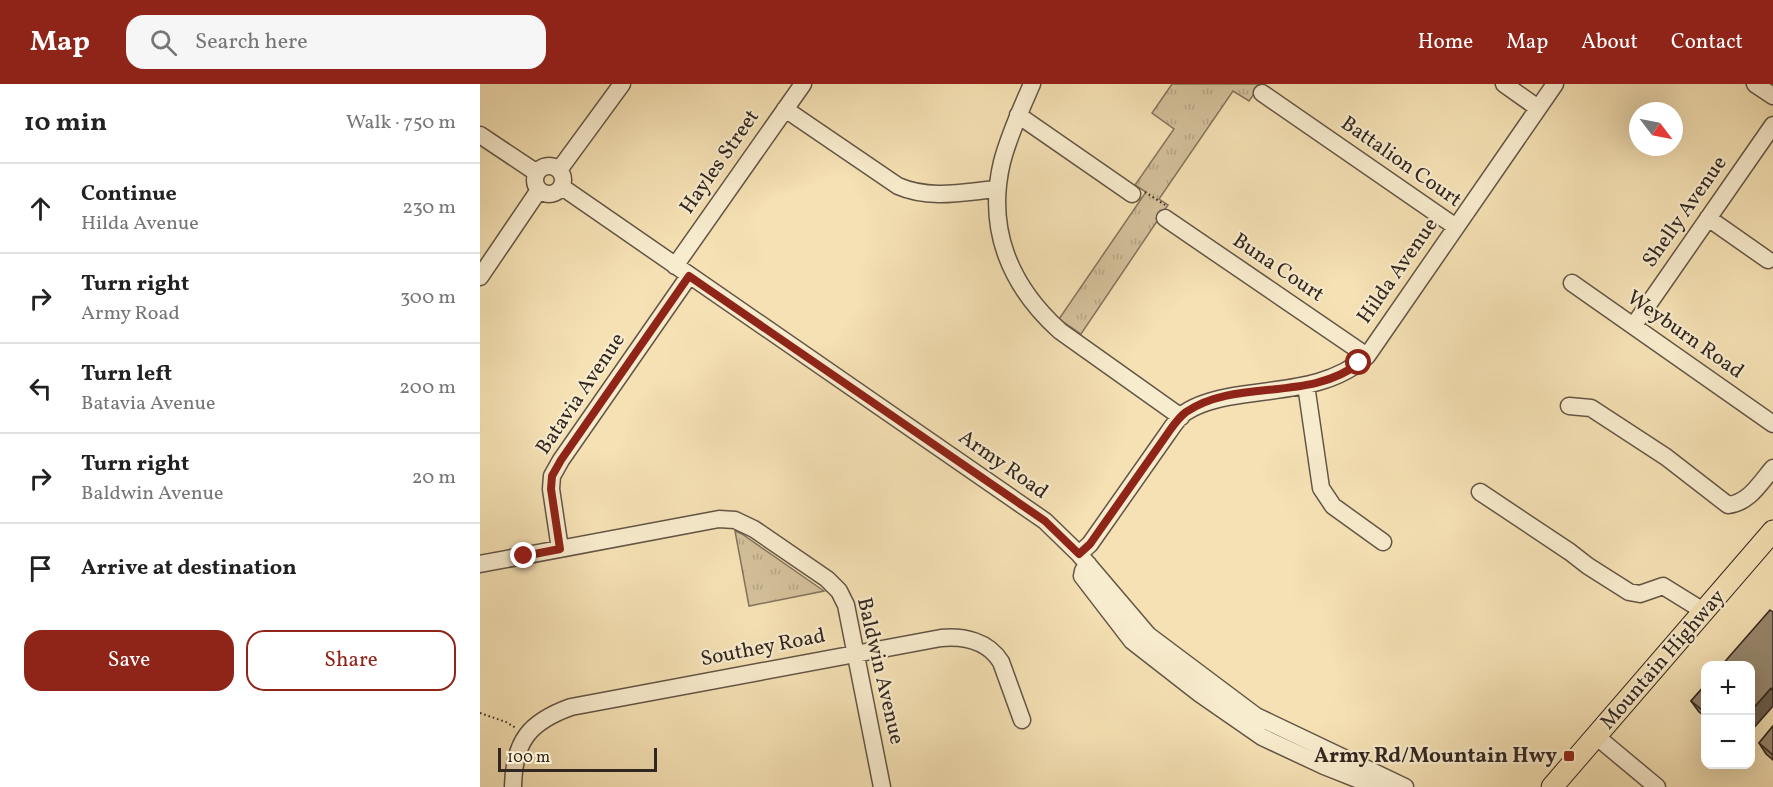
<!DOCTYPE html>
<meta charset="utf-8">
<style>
:root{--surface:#fff;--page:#f6f6f6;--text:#222;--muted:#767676;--line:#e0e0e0;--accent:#8f2418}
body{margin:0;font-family:Vollkorn,serif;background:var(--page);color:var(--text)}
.controls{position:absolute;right:18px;bottom:18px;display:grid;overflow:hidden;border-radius:12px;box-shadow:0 6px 24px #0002}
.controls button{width:54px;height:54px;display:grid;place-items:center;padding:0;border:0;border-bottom:2px solid var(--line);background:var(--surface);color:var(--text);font:30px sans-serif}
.compass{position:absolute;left:1149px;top:18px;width:54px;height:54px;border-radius:50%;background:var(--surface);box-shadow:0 6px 24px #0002;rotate:122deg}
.scale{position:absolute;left:18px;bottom:15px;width:159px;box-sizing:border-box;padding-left:6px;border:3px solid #322620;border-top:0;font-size:16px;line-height:21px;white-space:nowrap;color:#322620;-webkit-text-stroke:4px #f8ecce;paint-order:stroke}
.stop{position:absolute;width:18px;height:18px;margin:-14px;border:4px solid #8f2418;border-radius:50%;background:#fff}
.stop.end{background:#8f2418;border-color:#fff;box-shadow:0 2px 6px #0008}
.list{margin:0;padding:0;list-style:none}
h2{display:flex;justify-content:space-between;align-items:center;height:78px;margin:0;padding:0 24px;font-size:26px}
h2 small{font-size:20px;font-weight:400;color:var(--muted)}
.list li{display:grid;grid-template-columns:39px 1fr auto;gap:18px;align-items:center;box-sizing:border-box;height:90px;padding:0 24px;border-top:2px solid var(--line)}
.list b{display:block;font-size:22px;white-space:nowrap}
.list p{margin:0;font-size:20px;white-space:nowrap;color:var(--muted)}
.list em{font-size:20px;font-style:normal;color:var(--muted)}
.actions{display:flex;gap:12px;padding:18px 24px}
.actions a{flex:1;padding:14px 0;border:2px solid var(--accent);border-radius:18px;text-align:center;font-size:21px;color:var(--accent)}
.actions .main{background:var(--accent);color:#fff}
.icon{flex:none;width:33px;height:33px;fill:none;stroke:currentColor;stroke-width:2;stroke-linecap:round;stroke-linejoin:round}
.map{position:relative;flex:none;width:1293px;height:703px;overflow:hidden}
header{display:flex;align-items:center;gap:36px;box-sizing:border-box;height:84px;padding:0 30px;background:var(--accent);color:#fff}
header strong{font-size:28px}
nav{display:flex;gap:33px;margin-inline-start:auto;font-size:21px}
.search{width:420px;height:54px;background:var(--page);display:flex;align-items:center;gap:15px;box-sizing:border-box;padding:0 21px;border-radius:18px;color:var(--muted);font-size:22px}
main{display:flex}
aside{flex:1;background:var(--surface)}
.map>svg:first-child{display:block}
.park{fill:url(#park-tufts);stroke:#83745e;stroke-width:1.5}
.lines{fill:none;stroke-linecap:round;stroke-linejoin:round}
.minor-casing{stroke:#635545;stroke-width:19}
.major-casing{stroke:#322620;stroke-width:23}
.path{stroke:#322620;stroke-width:2;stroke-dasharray:1.5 3;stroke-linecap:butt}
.minor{stroke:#f8ecce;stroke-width:16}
.major{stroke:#f5e1b4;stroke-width:21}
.wall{fill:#82745e;stroke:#322620;stroke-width:1.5}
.shaded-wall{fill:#6a5e4c;stroke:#322620;stroke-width:1.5}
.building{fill:#97876d;stroke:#322620;stroke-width:1.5}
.route{stroke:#8f2418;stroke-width:8}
.poi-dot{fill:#8f2418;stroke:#f8ecce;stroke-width:2}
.labels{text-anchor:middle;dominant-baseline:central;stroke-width:4.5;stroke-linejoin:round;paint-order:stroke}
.street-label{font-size:21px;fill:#322620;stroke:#f8ecce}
.poi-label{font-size:21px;font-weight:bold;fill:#322620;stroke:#f8ecce;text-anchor:end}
</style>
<header>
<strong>Map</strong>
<div class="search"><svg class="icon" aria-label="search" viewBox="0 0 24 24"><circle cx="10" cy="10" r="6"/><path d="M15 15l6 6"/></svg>Search here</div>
<nav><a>Home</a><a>Map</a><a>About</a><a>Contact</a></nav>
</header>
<main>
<aside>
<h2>10 min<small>Walk · 750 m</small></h2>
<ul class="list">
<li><svg class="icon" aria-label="ahead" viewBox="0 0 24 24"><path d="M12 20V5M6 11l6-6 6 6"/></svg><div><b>Continue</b><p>Hilda Avenue</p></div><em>230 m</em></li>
<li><svg class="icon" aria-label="right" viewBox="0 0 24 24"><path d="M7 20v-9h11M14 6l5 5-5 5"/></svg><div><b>Turn right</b><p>Army Road</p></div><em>300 m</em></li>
<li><svg class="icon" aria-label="left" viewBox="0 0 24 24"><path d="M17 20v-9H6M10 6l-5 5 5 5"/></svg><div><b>Turn left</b><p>Batavia Avenue</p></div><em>200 m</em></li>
<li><svg class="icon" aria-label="right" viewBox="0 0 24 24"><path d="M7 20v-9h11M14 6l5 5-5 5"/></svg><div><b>Turn right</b><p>Baldwin Avenue</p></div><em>20 m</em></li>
<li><svg class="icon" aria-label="arrive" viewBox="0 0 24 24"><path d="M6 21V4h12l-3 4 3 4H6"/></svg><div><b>Arrive at destination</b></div></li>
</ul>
<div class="actions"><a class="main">Save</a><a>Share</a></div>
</aside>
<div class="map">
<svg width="1293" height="703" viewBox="0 0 1293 703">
<defs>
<pattern id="park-tufts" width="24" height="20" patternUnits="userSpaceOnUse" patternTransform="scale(1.5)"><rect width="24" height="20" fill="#d4c19b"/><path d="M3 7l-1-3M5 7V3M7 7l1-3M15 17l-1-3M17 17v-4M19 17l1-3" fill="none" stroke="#b6a685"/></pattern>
</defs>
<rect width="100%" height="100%" fill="#f5e1b4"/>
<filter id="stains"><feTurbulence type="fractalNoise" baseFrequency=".00333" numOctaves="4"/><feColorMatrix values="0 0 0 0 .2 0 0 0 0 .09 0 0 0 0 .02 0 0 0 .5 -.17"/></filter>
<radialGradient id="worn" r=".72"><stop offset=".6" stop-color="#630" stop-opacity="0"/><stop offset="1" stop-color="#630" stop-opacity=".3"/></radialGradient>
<path class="park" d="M692,0h89l-12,17 -16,-10 -74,108 9,6 -87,129 -22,-15 87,-127 -11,-7 39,-56 -22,-16z
M255,447l7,3 82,57 -75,15z"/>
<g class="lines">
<g class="minor-casing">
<path id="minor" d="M552,0c-11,25 -23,51 -30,78 -16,67 8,124 58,169l121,86
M1024,0l34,24
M1275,0l18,12
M782,9l194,134
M305,25l113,77c32,14 66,6 99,3
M538,31l114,79
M0,51l57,38
M55 96a14 14 0 1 1 28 0a14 14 0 1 1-28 0Z
M79,86l63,-86
M82,103l483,334 34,33 69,81 108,81 149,71
M685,134l202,138
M1228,134l60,42
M195,182l128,-182
M0,193l59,-87
M1092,199l201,141
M1154,241l139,-200
M826,301l15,103 12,18 50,36
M1089,322l22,2 75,49 62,48c21,-2 32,-22 45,-37
M1000,408l90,60 18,14 41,26 11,2 23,-8 42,26
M80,465l-9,-60 1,-13 9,-16 128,-184
M599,470l11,-10 78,-111c4,-6 9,-13 14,-18 12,-10 31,-15 46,-18 48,-9 102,-7 139,-41l188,-272
M0,480l239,-45 16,1 19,9 73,50 12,12 7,14 36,182
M608,480l-5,7 -1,5 50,65 68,53 62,43 62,29 53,21
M1117,653l60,50
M33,703c1,-46 16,-65 58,-80l370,-69c23,-2 47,3 60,24l21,58"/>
</g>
<g class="major-casing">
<path id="major" d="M1072,703l221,-256"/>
</g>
<path class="path" d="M665,108l20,13
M0,629l26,9 10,6"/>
<use href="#minor" class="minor"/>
<use href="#major" class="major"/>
</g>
<path class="wall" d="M1226,600v33l-7,-5 -8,-11z
M1293,642v34l-7,-6 -7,-11z"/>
<path class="shaded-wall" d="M1291,604l2,3v15l-21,24 -2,-3v-15z"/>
<path class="building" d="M1290,526l3,2v78l-2,-2 -21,24v-46h-29z
M1226,600v29l-15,-12z
M1293,642v29l-14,-12z"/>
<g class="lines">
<path class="route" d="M44,472l36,-7 -9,-60 1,-13 9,-16 128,-184 356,245 34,33 11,-10 78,-111c5,-7 10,-15 18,-21 50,-34 124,-10 173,-49"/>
</g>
<rect class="poi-dot" x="1083" y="666" width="12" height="12" rx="3"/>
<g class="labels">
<g class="street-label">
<text transform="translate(240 78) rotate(-55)">Hayles Street</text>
<text transform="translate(921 78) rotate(35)">Battalion Court</text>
<text transform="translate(1205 128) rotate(-55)">Shelly Avenue</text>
<text transform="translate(798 184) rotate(34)">Buna Court</text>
<text transform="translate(918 187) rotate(-55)">Hilda Avenue</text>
<text transform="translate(1205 251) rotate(35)">Weyburn Road</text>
<text transform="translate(101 310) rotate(-56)">Batavia Avenue</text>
<text transform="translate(523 381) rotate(35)">Army Road</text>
<text transform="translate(283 564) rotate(-11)">Southey Road</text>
<text transform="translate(1183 576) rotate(-49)">Mountain Highway</text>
<text transform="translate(400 587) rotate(77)">Baldwin Avenue</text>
</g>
<g class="poi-label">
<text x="1077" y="672">Army Rd/Mountain Hwy</text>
</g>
</g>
<rect width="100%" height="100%" filter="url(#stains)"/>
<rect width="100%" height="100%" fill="url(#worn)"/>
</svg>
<div class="controls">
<button>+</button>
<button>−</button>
</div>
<svg class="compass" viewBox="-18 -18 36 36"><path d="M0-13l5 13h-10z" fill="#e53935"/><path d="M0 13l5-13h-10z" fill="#767676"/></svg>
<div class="scale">100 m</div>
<div class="stop" style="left:879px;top:279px"></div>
<div class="stop end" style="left:44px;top:472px"></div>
</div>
</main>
